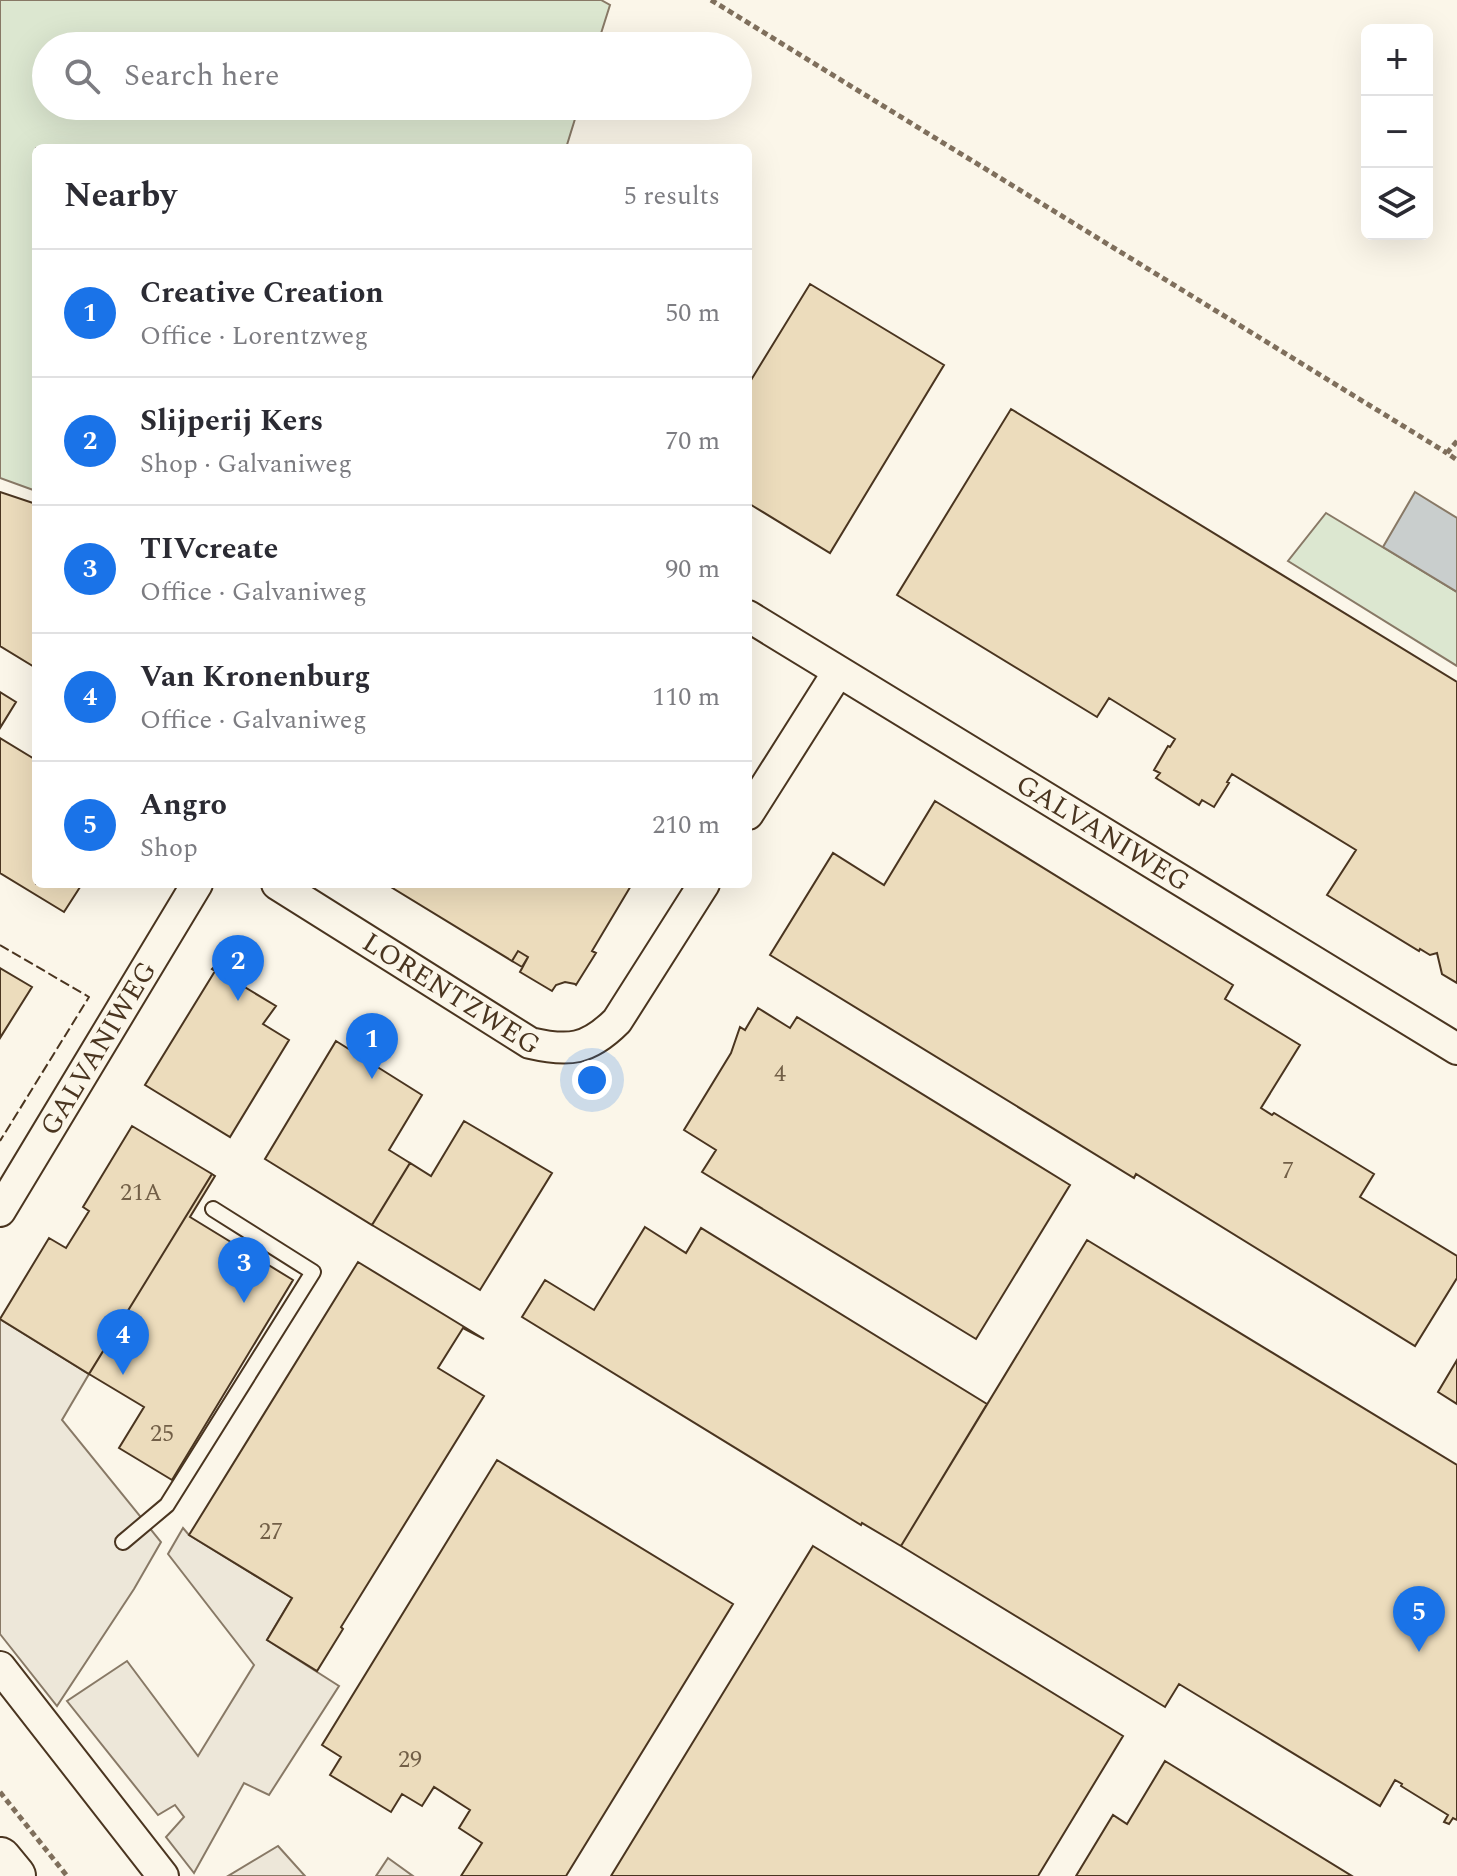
<!DOCTYPE html>
<meta charset="utf-8">
<style>
:root{--surface:#fff;--page:#f7f7f7;--text:#2b2b33;--muted:#7c7c81;--line:#e1e1e2;--accent:#1a73e8}
body{margin:0;font-family:Spectral,serif;background:var(--page);color:var(--text)}
.controls{position:absolute;right:24px;top:24px;display:grid;overflow:hidden;border-radius:12px;box-shadow:0 8px 32px #0002}
.controls button{width:72px;height:72px;display:grid;place-items:center;padding:0;border:0;border-bottom:2px solid var(--line);background:var(--surface);color:var(--text);font:40px sans-serif}
.you{position:absolute;left:592px;top:1080px;width:28px;height:28px;margin:-20px;border:6px solid #fff;border-radius:50%;background:#1a73e8;box-shadow:0 0 0 12px #1a73e833}
.badge{display:grid;place-items:center;width:52px;height:52px;border-radius:50%;background:var(--accent);color:#fff;font-size:26px;font-weight:700}
.pin{position:absolute;translate:-50% -66px;filter:drop-shadow(0 2px 4px #0008)}
.pin::after{content:'';position:absolute;top:42px;width:28px;height:24px;background:inherit;clip-path:polygon(0 0,100% 0,50% 100%)}
.list{margin:0;padding:0;list-style:none}
h2{display:flex;justify-content:space-between;align-items:center;height:104px;margin:0;padding:0 32px;font-size:34px}
h2 small{font-size:26px;font-weight:400;color:var(--muted)}
.list li{display:grid;grid-template-columns:52px 1fr auto;gap:24px;align-items:center;box-sizing:border-box;height:128px;padding:0 32px;border-top:2px solid var(--line)}
.list b{display:block;font-size:30px;white-space:nowrap}
.list p{margin:0;font-size:26px;white-space:nowrap;color:var(--muted)}
.list em{font-size:26px;font-style:normal;color:var(--muted)}
.icon{flex:none;width:44px;height:44px;fill:none;stroke:currentColor;stroke-width:2;stroke-linecap:round;stroke-linejoin:round}
.map{position:relative;flex:none;width:1457px;height:1876px;overflow:hidden}
.search{position:absolute;background:var(--surface);box-shadow:0 8px 32px #0002;left:32px;top:32px;width:720px;height:88px;display:flex;align-items:center;gap:20px;box-sizing:border-box;padding:0 28px;border-radius:44px;color:var(--muted);font-size:30px}
.panel{position:absolute;background:var(--surface);box-shadow:0 8px 32px #0002;left:32px;top:144px;width:720px;height:744px;border-radius:12px}
.map>svg:first-child{display:block}
.green{fill:#dce7d0;stroke:#887966;stroke-width:2}
.parking{fill:#ede7d9;stroke:#887966;stroke-width:2}
.water{fill:#c9cecd;stroke:#887966;stroke-width:2}
.building{fill:#ecdcbc;stroke:#4a3520;stroke-width:2}
.lines{fill:none;stroke-linecap:round;stroke-linejoin:round}
.lane-casing{stroke:#4a3520;stroke-width:18}
.street-casing{stroke:#4a3520;stroke-width:34}
.secondary-casing{stroke:#4a3520;stroke-width:46}
.path{stroke:#7f6f5c;stroke-width:5;stroke-dasharray:6 4;stroke-linecap:butt}
.lane{stroke:#fbf6e9;stroke-width:14}
.street{stroke:#fbf6e9;stroke-width:30}
.secondary{stroke:#fbf6e9;stroke-width:42}
.fence{stroke:#4a3520;stroke-width:2;stroke-dasharray:10 4;stroke-linecap:butt}
.labels{text-anchor:middle;dominant-baseline:central;stroke-width:6;stroke-linejoin:round;paint-order:stroke}
.number-label{font-size:24px;fill:#725f47}
.street-label{font-size:28px;fill:#4a3520;stroke:#fbf6e9}
</style>
<div class="map">
<svg width="1457" height="1876" viewBox="0 0 1457 1876">
<rect width="100%" height="100%" fill="#fbf6e9"/>
<path class="green" d="M0,0h601l9,5 -13,41h-551v60h533l-13,42h-530v343l-36,-13z
M1326,513l131,79v74l-169,-105z"/>
<path class="parking" d="M0,1319l89,55 -27,46 99,122 -27,47 -77,117 -57,-72z
M183,1528l6,7 103,63 -25,42 72,46 -70,109 -25,-12 -50,90 -28,-36 18,-20 -9,-12 -17,10 -91,-114 60,-40 71,95 56,-91 -86,-111z
M278,1846l27,30h-77z
M388,1858l25,18h-37z"/>
<path class="water" d="M1415,492l42,26v74l-74,-45z"/>
<path class="building" d="M810,284l134,81 -114,188 -82,-50v-118z
M1011,409l446,273v301l-15,-9 -5,-21 -7,2 -10,-6 -1,2 -92,-56 29,-45 -124,-76 -5,8 2,1 -15,24 -12,-7 -3,5 -43,-27 4,-5 -6,-3 14,-24 2,1 5,-8 -66,-41 -12,19 -200,-122z
M0,492l36,12v164l-36,-22z
M0,692l16,10 -16,26z
M0,738l36,22v124h46l-18,28 -64,-39z
M935,801l298,184 -8,14 75,46 -39,63 11,7 2,-2 100,61 -14,23 97,59v22l-42,68 -279,-172 -2,4 -364,-223 63,-102 51,32z
M386,884h246l-40,67 4,2 -20,32 -1,-1 -10,-2 -9,3 -4,6 -32,-19 8,-15 -10,-6 -6,10z
M518,951l10,6 -6,10 -10,-6z
M0,968l32,19 -32,51z
M213,968l63,38 -13,18 26,16 -59,97 -85,-52 70,-114 -3,-2z
M758,1008l32,20 7,-11 273,168 -94,154 -274,-167 14,-22 -32,-20 47,-77 9,-26 5,3z
M336,1041l86,54 -33,55 21,13 -38,62 -107,-66z
M464,1121l88,52 -72,117 -108,-65 38,-62 21,13z
M132,1126l80,48 -123,200 -89,-55 49,-81 17,10 23,-37 -6,-4z
M212,1174l3,2 -25,41 103,63 -121,200 -53,-32 25,-41 -55,-33z
M645,1227l41,26 15,-25 286,176 -86,142 -39,-23 -1,2 -339,-208 23,-37 49,30z
M1087,1240l370,225v355l-4,-2 -4,6 -5,-2 4,-7 -47,-29 1,-2 -7,-4 -15,26 -201,-122 -14,23 -264,-161z
M358,1262l126,77 -21,-11 -25,40 46,28 -143,231 2,2 -26,42 -50,-31 25,-42 -103,-63z
M1457,1360v44l-19,-12z
M497,1460l236,144 -167,272h-105l21,-33 -23,-15 11,-18 -36,-23 -12,19 -20,-12 -11,18 -61,-37 11,-18 -19,-12z
M813,1546l310,190 -85,140h-427z
M1165,1761l187,115h-276l37,-61 14,9z"/>
<g class="lines">
<g class="lane-casing">
<path id="lane" d="M123,1542l44,-37 146,-233 -100,-63"/>
</g>
<g class="street-casing">
<g id="street">
<path id="s1" d="M748,616l709,433"/>
<path d="M748,814l90,-142"/>
<path id="s2" d="M277,884l253,159c39,9 58,7 87,-22l87,-137"/>
<path id="s3" d="M0,1211l197,-327"/>
<path d="M0,1667l163,209"/>
</g>
</g>
<g class="secondary-casing">
<path id="secondary" d="M0,1859l14,17"/>
</g>
<path class="path" d="M711,0l736,453
M1457,441l-10,12 10,7
M0,1792l67,84"/>
<use href="#lane" class="lane"/>
<use href="#street" class="street"/>
<use href="#secondary" class="secondary"/>
<path class="fence" d="M0,945l89,52 -89,144"/>
</g>
<g class="labels">
<g class="number-label">
<text x="780" y="1074">4</text>
<text x="1288" y="1171">7</text>
<text x="141" y="1193">21A</text>
<text x="162" y="1434">25</text>
<text x="271" y="1532">27</text>
<text x="410" y="1760">29</text>
</g>
<g class="street-label">
<text stroke="none"><textPath href="#s1" startOffset="416">GALVANIWEG</textPath></text>
<text stroke="none"><textPath href="#s2" startOffset="206">LORENTZWEG</textPath></text>
<text stroke="none"><textPath href="#s3" startOffset="190">GALVANIWEG</textPath></text>
</g>
</g>
</svg>
<div class="controls">
<button>+</button>
<button>−</button>
<button><svg class="icon" aria-label="layers" viewBox="0 0 24 24"><path d="M12 4l9 5-9 5-9-5zM3 14l9 5 9-5"/></svg></button>
</div>
<div class="you"></div>
<div class="pin badge" style="left:372px;top:1079px">1</div>
<div class="pin badge" style="left:238px;top:1001px">2</div>
<div class="pin badge" style="left:244px;top:1303px">3</div>
<div class="pin badge" style="left:123px;top:1375px">4</div>
<div class="pin badge" style="left:1419px;top:1652px">5</div>
<div class="search"><svg class="icon" aria-label="search" viewBox="0 0 24 24"><circle cx="10" cy="10" r="6"/><path d="M15 15l6 6"/></svg>Search here</div>
<section class="panel">
<h2>Nearby<small>5 results</small></h2>
<ul class="list">
<li><span class="badge">1</span><div><b>Creative Creation</b><p>Office · Lorentzweg</p></div><em>50 m</em></li>
<li><span class="badge">2</span><div><b>Slijperij Kers</b><p>Shop · Galvaniweg</p></div><em>70 m</em></li>
<li><span class="badge">3</span><div><b>TIVcreate</b><p>Office · Galvaniweg</p></div><em>90 m</em></li>
<li><span class="badge">4</span><div><b>Van Kronenburg</b><p>Office · Galvaniweg</p></div><em>110 m</em></li>
<li><span class="badge">5</span><div><b>Angro</b><p>Shop</p></div><em>210 m</em></li>
</ul>
</section>
</div>
